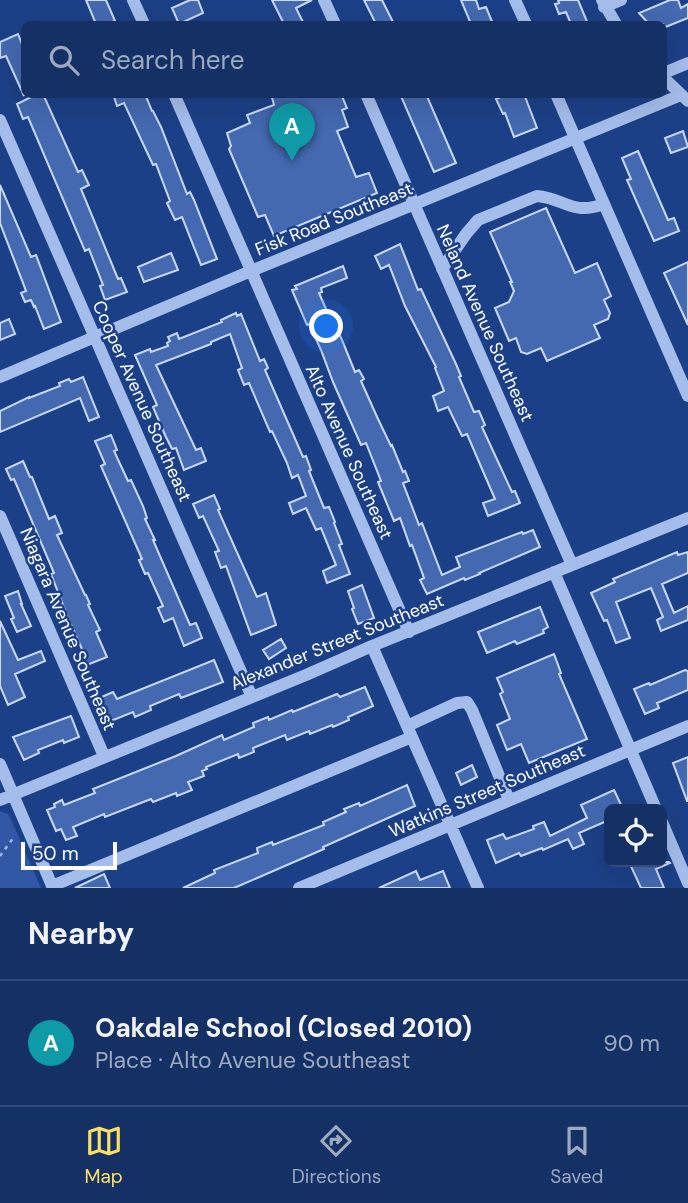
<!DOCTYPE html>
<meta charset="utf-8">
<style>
:root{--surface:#153065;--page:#223c6e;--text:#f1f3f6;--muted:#9da9bf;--line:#344b79;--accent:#fbe063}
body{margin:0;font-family:"DM Sans",sans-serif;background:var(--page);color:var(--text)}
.controls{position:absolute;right:21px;bottom:21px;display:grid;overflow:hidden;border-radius:10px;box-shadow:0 7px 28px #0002}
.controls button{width:63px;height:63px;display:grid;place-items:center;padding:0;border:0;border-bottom:2px solid var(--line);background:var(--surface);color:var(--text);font:35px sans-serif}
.scale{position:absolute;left:21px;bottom:18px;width:96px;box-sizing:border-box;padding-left:7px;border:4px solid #fff;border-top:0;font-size:19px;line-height:24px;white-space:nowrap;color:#fff;-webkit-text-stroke:5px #1c4087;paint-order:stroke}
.you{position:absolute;left:327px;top:327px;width:24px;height:24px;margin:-18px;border:5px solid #fff;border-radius:50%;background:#1a73e8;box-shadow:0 0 0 10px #1a73e833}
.badge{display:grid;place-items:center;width:46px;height:46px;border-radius:50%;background:var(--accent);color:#fff;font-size:23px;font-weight:700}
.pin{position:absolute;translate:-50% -58px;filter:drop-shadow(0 2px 4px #0008)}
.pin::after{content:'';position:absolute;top:37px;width:24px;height:21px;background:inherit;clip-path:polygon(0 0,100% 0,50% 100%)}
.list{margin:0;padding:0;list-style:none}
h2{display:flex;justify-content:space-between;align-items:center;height:91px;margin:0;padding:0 28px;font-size:30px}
h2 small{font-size:23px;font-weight:400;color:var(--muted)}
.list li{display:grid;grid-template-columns:46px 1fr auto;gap:21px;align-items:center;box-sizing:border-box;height:126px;padding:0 28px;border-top:2px solid var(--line)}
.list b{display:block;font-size:26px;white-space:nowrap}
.list p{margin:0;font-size:23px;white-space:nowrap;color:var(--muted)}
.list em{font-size:23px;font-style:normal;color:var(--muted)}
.icon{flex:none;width:38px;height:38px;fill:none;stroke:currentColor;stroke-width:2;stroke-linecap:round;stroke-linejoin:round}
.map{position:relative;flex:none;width:688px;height:888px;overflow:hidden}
.search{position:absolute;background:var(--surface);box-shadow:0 7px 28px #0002;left:21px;right:21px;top:21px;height:77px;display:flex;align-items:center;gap:18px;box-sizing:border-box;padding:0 24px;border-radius:10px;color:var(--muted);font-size:26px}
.sheet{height:217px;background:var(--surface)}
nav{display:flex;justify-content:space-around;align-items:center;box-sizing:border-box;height:98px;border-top:2px solid var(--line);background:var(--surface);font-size:19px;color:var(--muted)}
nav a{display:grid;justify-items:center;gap:4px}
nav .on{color:var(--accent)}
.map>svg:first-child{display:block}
.green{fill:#3058a5}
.building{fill:#4469b0;stroke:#cadaf8;stroke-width:2}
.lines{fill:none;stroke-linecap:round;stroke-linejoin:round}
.path{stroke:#a5bdeb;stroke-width:2.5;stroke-dasharray:3.5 5;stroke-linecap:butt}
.minor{stroke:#a5bdeb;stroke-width:12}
.labels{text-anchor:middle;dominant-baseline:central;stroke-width:5;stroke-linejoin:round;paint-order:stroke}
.street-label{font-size:18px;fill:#fff;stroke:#1c4087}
</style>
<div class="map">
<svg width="688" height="888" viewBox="0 0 688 888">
<rect width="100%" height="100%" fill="#1c4087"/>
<path class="green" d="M0,811l8,3 2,3 31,71h-41z"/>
<path class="building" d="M86,0h20l9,21 -9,3h-10z
M190,0h8l5,13 -24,11 -7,-16z
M272,0h40l-16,8 8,16h-20z
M364,0h18l12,24h-18z
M461,0h15l3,9 7,-2 7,17h-22z
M558,0h20l10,24h-17l-5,-12 -7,2 -4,-10 4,-1z
M670,0h8l3,8 7,-4v14l-25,10v-4h-14l-10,-11z
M18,34l6,15v47l-18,-40 -6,2v-16z
M37,94h6l35,78 4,-2 7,15 -8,4 37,90 3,-1 6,14 -22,8 -5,-14 3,-1 -14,-36 -4,2 -57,-134 -5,2 -6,-15z
M113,94h32l7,17h1l8,16 26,67 3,-2 4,8 23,59 -16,6 -19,-48 -7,3 -8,-17 3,-2 -14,-37 -3,1 -29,-62 -7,3z
M271,94h70l6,14 -5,2 6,17 -11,4 19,46 13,-4 8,20 -103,43 -9,-21 -7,2 -29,-68 2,-3 -4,-13 23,-10 -3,-8 27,-10z
M400,94h26l30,69 -22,9z
M508,94h16l13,34 -23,9 -9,-24 -2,1 -7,-15z
M683,131l5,16 -17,6 -6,-15z
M638,151l30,69 6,-2 5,13 -25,10 -27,-61 4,-1 -9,-21z
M0,185l31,72 5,-2 25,67 -17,7 -9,-23 -1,1 -3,-7 -6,2 -4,-9 5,-2 -26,-68z
M546,208l29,65 22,-10 14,33 -7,4 6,13 -2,6 -14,6 6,13 -53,23 -6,-13 -14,6 -6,-2 -5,-14 -7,3 -14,-33 14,-6 5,-11 -4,-9h2l-22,-50z
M400,244l18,46 3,-1 35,75 5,12 -2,1 15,35 5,-1 6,14 -3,2 30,65 3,-1 5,12 -32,13 -5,-13 12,-4 -13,-30 -15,-35 -5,2 -14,-29 -10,4 -5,-15 11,-5 -9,-23 1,-1 -31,-61 -16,-41 -8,4 -6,-13z
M171,253l7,17 -34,12 -6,-15z
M688,262v63l-24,-52z
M343,266l4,12 -26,10 1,4 -3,1 14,32h2l7,15 13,32 4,-2 5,9 -3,2 17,38 13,27 1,-1 11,27 2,-1 4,10 -6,2 16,42 3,-2 20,52 18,-8 -4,-10 66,-25 1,2 10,-4 7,17 -61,26 1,1 -15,6 -1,-2 -37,16 -7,-14 4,-2 -12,-33 -2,1 -10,-28 -6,3 -16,-39 3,-1 -15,-38 -5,2 -28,-63 -12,-32 -12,-26 -2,1 -15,-35 5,-1 -2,-3z
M236,313l1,3 4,-2 19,47 4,-2 4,9 -3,2 38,87 3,-1 5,14 -2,1 15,37 5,-1 6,15 -1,1 8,21 -3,1 11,29 -23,9 -4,-12 13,-6 -15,-37 -5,2 -10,-22 -13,6 -4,-11 17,-7 -8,-21 -6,3 -5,-15 -15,-32 -2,1 -21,-49 -5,2 -6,-15 4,-2 -12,-34 -19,8v2l-55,21 40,85 5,-2 5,13 -22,9 -8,-22 -4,1 -7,-14 -12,-28 4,-2 -22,-50 15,-6 1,3 17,-6 -1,-3 3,-2 -2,-4 9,-4 2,6 43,-17 -1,-2z
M9,319l6,15 -15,6v-17z
M83,377l16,40 -10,4 -9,-23 -80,34v-21l29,-14v1l31,-12 -1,-3 10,-4 2,3z
M111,435l6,15 -3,1 14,30 3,-1 12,26 4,12 -2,1 10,21h-2l37,85 6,-2 6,15 -18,8 -11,-28 -9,4 -6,-14 5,-2 -15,-33 -3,1 -6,-14 3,-1 -41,-93 4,-2 -10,-23z
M23,461l7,16h2l17,42 6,-3 7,17 -5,2 28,60h1l4,9 -2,1 12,25 -4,2 11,25 -20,8 -6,-15 1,-1 -14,-31 -17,-44 3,-1 -40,-94 -3,1 -5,-11z
M214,495l6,14 -2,1 39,87 9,-4 10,32 -25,10 -25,-69 -5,2 -6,-16 4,-1 -16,-35 -4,2 -6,-14z
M677,552l1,3 10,-3v21l-26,11 12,29 14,-7v14l-27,11 -4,-11 6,-3 -12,-29 -35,14 14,36 -14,5 -9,-23 -3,1 -13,-28 24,-11 -2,-3z
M362,585l12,33 -16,6 -6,-15 2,-1 -6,-17z
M18,591l4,13h-1l10,22 -14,6 -6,-13 3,-1 -9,-22z
M540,607l8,20 -5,3 1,3 -27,11 -2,-3 -28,12 -9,-21z
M0,621l18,39 23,-9 4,10 -30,13 10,23 -17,8 -8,-19z
M281,639l5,9 -17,11 -6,-9z
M554,654l7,19 -2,1 28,65 -58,24 -8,-19 -14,6 -10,-25 13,-6 -10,-25 3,-2 -6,-14z
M214,660l9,22 -42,16 -2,-4 -29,12 1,4 -16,7 -2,-5 -27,11 -9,-24 16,-7 4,7z
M685,670l3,1v19l-31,13 2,5 -14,6 -11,-25 15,-6 1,2z
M365,687l8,19 -25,11 1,3 -16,7 -1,-2 -22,9 -1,-3 -22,9 -2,-5 -32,13 1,4 -15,6 -1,-4 -32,13 1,2 -5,2 2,5 -16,6 4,8 -15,6 -1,-3 -23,9 -2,-3 -46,18 -1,-3 -31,13 4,9 -11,4 -5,-11 -5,2 -9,-21 8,-3 -1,-3 8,-4 2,5 31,-12 -2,-4 83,-33 46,-21 2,5 30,-13 -1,-4 15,-6 1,3 23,-10 1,2 44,-18 3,3z
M71,716l8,21 -15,6 -1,-3 -25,10 1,3 -15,7 -11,-23z
M688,757v44h-1l-14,-38z
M472,765l5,12 -16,8 -5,-12z
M407,785l8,21 -92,41 1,2 -90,39h-51l32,-15 -1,-3 44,-17 -1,-5 15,-6 1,3 51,-20 -1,-3 23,-10 -2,-3 15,-6 1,3z
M614,790l9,19h-14v11l-30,13 5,11 -11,5 -5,-10 -25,11 -1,-2 -21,8 -2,-3 -23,10 -9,-23 16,-6 3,5 28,-10 -1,-3 11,-4 6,14 37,-18 -6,-13z
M629,862h40l1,1 -14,6 8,19h-23z
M416,871l4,9 23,-9 7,17h-71z
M104,874l6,14h-35z"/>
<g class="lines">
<path class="path" d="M0,856l14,-19"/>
<path class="minor" d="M133,0l11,24
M324,0l11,24
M515,0l11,24
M602,0l14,24
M604,7l17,-7
M664,73l24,-10
M664,78l24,23
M174,94l235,538
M366,94l206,471
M556,94l132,302
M0,120l252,577
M442,269l24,-35 12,-14 59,-24c27,2 35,20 67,8
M0,377l251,-106 430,-176
M0,516l104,240
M554,572l102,237
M372,646l106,242
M407,726l50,-23 10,-1 5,8 37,90
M0,764l53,124
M0,800l306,-125 66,-29 316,-128
M662,822l26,61
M52,886l360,-149
M299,888l389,-162"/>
</g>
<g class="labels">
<g class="street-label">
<text transform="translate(334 219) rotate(-22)">Fisk Road Southeast</text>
<text transform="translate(485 323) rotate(66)">Neland Avenue Southeast</text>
<text transform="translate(142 401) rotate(66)">Cooper Avenue Southeast</text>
<text transform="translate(349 452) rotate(66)">Alto Avenue Southeast</text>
<text transform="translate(68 629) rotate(67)">Niagara Avenue Southeast</text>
<text transform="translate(337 642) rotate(-22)">Alexander Street Southeast</text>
<text transform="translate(487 791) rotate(-23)">Watkins Street Southeast</text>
</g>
</g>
</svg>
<div class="controls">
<button><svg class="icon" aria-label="locate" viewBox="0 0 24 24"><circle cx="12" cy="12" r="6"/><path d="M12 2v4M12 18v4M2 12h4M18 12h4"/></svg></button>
</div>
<div class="scale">50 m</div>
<div class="you"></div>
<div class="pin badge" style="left:292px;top:161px;background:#0f9aa8">A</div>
<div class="search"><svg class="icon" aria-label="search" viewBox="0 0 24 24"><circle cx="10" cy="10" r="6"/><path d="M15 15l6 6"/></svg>Search here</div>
</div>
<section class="sheet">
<h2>Nearby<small></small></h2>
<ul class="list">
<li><span class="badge" style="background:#0f9aa8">A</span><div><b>Oakdale School (Closed 2010)</b><p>Place · Alto Avenue Southeast</p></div><em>90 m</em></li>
</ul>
</section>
<nav>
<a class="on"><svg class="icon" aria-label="map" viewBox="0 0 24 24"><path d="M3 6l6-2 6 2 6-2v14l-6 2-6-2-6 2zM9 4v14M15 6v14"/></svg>Map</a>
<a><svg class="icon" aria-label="directions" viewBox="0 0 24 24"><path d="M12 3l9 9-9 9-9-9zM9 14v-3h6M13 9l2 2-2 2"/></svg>Directions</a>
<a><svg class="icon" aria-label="saved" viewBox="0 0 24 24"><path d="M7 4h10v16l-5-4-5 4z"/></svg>Saved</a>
</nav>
